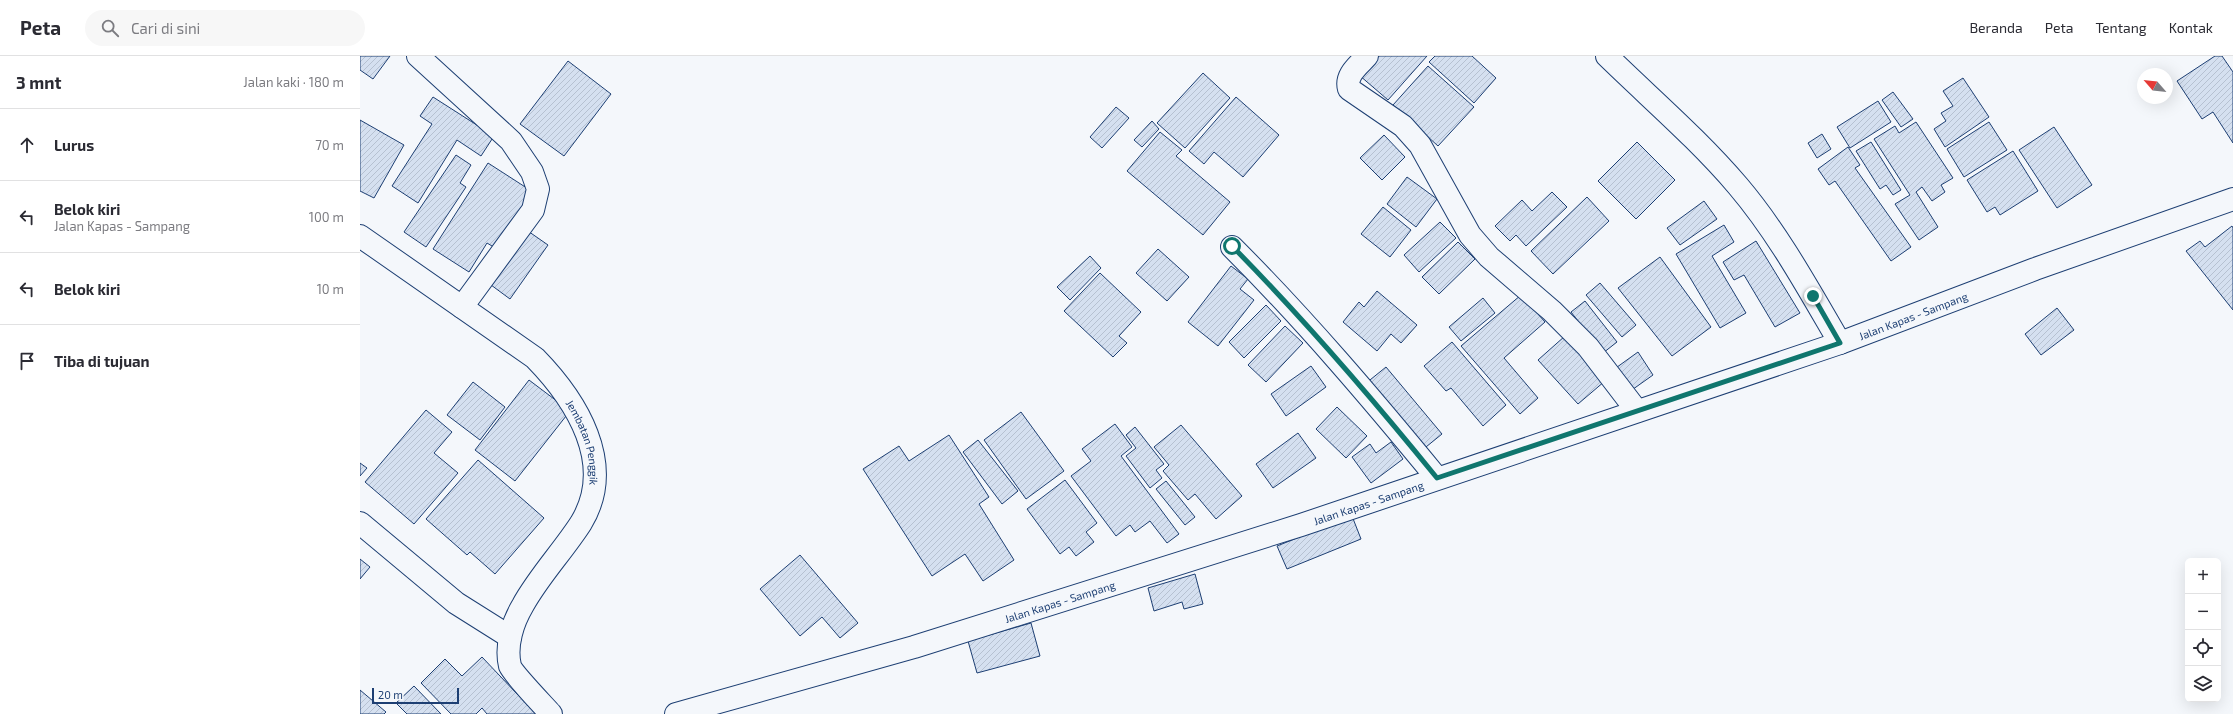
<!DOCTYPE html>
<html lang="id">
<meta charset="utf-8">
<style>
:root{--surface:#fff;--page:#f7f7f7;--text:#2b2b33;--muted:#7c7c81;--line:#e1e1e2}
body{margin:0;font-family:"Exo 2",sans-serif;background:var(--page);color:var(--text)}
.controls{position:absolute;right:12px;bottom:12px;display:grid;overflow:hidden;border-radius:6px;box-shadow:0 4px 16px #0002}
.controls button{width:36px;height:36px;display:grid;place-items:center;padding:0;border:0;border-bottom:1px solid var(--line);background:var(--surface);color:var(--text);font:20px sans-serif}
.compass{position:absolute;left:1777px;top:12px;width:36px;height:36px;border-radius:50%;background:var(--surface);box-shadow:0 4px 16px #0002;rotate:298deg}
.scale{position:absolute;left:12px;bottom:10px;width:87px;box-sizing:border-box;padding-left:4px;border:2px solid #1d3f73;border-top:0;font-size:11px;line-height:14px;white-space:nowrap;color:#1d3f73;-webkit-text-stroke:3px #f4f7fb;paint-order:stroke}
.stop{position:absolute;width:12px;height:12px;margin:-9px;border:3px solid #0f766e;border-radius:50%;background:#fff}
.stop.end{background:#0f766e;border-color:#fff;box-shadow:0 1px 4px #0008}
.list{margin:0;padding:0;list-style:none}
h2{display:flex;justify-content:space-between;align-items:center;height:52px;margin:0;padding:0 16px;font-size:17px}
h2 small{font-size:13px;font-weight:400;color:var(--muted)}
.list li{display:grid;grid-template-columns:26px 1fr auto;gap:12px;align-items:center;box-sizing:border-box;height:72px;padding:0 16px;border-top:1px solid var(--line)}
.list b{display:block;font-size:15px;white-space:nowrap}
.list p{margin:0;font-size:13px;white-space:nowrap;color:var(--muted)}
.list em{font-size:13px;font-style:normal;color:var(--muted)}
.icon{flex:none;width:22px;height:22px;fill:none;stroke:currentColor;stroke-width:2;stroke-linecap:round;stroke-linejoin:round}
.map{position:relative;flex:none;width:1873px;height:658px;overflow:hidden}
header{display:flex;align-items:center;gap:24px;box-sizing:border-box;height:56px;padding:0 20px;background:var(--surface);border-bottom:1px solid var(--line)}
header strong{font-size:19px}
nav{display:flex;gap:22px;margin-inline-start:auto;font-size:14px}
.search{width:280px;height:36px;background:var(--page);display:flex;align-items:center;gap:10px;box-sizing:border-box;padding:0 14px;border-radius:22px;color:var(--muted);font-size:15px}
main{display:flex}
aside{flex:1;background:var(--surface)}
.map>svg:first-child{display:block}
.building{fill:url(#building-hatch);stroke:#1d3f73}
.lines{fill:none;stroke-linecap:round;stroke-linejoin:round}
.minor-casing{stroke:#1d3f73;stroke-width:24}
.tertiary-casing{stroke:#1d3f73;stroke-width:24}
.minor{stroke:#f4f7fb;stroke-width:22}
.tertiary{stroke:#f4f7fb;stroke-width:22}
.route{stroke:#0f766e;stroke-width:5}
.labels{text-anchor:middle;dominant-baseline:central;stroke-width:3;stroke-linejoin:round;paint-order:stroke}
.street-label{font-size:11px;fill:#1d3f73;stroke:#f4f7fb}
</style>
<header>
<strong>Peta</strong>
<div class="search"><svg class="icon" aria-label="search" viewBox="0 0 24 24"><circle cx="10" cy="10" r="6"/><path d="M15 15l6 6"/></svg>Cari di sini</div>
<nav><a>Beranda</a><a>Peta</a><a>Tentang</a><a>Kontak</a></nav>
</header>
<main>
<aside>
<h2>3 mnt<small>Jalan kaki · 180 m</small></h2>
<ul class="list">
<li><svg class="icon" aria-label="ahead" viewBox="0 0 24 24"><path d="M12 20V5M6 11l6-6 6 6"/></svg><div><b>Lurus</b></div><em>70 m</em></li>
<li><svg class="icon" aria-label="left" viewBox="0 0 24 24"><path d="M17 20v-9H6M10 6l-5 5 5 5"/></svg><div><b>Belok kiri</b><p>Jalan Kapas - Sampang</p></div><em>100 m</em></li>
<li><svg class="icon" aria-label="left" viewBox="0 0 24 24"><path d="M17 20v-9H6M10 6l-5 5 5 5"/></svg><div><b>Belok kiri</b></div><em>10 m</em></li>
<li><svg class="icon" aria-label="arrive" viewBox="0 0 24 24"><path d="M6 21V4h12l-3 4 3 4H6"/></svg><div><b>Tiba di tujuan</b></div></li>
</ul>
</aside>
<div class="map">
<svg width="1873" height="658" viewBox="0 0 1873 658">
<defs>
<pattern id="building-hatch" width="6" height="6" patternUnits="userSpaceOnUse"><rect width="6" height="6" fill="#d5e0f0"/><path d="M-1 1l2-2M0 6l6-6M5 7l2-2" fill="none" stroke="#b6c1d1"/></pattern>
</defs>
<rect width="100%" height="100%" fill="#f4f7fb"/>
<path class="building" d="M0,0h30l-17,23 -13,-9z
M1017,0h50l-39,44 -29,-25z
M1075,0h37l24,22 -22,25 -45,-41z
M1855,0h7l11,16v71l-20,-31 -11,7 -25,-38z
M208,5l43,33 -47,62 -44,-32z
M1068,10l46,41 -36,39 -45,-41z
M843,17l27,25 -45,50 -28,-25z
M1603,22l26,39 -44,30 -11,-18 12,-8 -5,-8 12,-7 -10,-15z
M1533,36l20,27 -12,8 -19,-27z
M73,41l61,39 -13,20 -24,-16 -39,63 -26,-17 40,-62 -12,-8z
M876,41l43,38 -36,42 -29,-25 -10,12 -15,-13z
M1518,45l13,21 -41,26 -13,-21z
M756,51l13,11 -27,30 -12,-11z
M0,64l44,25 -30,53 -14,-7z
M792,65l7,8 -17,18 -8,-7z
M1556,66l37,56 -12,7 4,7 -13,9 -10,-14 -6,5 22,35 -19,13 -24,-36 15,-9 -36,-56 21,-13 4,7z
M1629,66l18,28 -43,27 -17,-28z
M1694,71l38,58 -35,23 -38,-58z
M800,76l22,18 -6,6 54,46 -27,33 -76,-64z
M1462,78l9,15 -14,9 -9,-15z
M1024,79l21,22 -23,23 -22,-22z
M1277,86l38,38 -39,39 -38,-38z
M1511,86l30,48 -8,5 -7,-10 -6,4 -24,-38z
M1488,91l12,18 -5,3 56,79 -20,14 -56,-80 -6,4 -11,-16z
M1653,95l25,40 -38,24 -5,-8 -8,5 -20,-32z
M96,99l15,10 -11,18 6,4 -40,60 -22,-15z
M128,107l45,29 -36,57 -10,-6 -18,29 -36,-23z
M1047,121l30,22 -21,28 -29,-23z
M1192,136l15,15 -41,39 -10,-11 -6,6 -15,-15 27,-26 10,11z
M1227,141l22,24 -56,53 -22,-23z
M1344,145l13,18 -37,26 -13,-17z
M1023,151l28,23 -21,27 -29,-23z
M1080,166l16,16 -37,34 -15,-17z
M1364,169l10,17 -22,14 34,57 -26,15 -44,-74z
M1872,170l1,2v82l-47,-59 14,-10 5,6z
M165,173l23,16 -38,54 -23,-17z
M1396,185l44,72 -25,14 -31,-52 -10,5 -11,-18z
M1098,186l17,17 -36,35 -17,-17z
M798,193l31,28 -22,24 -31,-28z
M730,200l11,12 -31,32 -13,-13z
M1300,201l51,70 -39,29 -54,-68z
M871,210l17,13 -8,10 14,11 -36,46 -30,-24z
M740,217l41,39 -22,24 8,7 -14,14 -49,-46z
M1240,227l36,42 -14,12 -36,-42z
M1017,235l40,34 -16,18 -10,-9 -14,17 -34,-29 16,-20 5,5z
M1161,239l24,27 -41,36 34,40 -18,16 -59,-68z
M1123,242l12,15 -34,28 -12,-14z
M1225,245l32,41 -14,11 -32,-41z
M906,249l15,16 -37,37 -15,-16z
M1697,252l17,22 -33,25 -16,-21z
M925,270l18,17 -37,39 -18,-17z
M1205,280l40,45 -27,23 -40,-44z
M1092,286l54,63 -23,21 -32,-38 -5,3 -22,-25z
M1278,296l15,23 -24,17 -16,-22z
M951,310l15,21 -40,29 -15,-22z
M1026,311l56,67 -21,17 -56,-67z
M169,324l41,31 -55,70 -40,-31z
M113,326l32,25 -25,33 -33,-25z
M977,351l30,29 -21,22 -30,-29z
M66,354l26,22 -18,21 24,20 -44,51 -49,-42z
M661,356l43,59 -38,28 -42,-59z
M755,368l17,23 -11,9 58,78 -12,9 -17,-22 -15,11 -5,-7 -14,11 -45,-60 20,-15 -9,-12z
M821,369l61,71 -26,23 -21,-25 -7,6 -25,-29 6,-6 -15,-18z
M775,371l29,37 -8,6 6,8 -12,10 -24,-32 10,-8 -10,-13z
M938,377l18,25 -43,30 -17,-24z
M589,379l40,62 -10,7 35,56 -31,21 -18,-27 -33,22 -69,-107 36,-23 10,15z
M618,384l40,51 -16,13 -39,-52z
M1031,386l12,17 -32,24 -19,-26 18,-13 6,9z
M118,404l66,58 -49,56 -25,-22 -3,3 -41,-36z
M0,407l7,5 -7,8z
M705,424l32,43 -11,9 8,10 -18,14 -7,-9 -9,7 -33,-45z
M806,425l29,36 -10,8 -29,-36z
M992,460l9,23 -74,30 -10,-23z
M440,499l58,68 -18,15 -18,-21 -22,19 -40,-47z
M0,503l10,8 -10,12z
M835,518l8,30 -19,5 -2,-7 -28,9 -6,-23z
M671,567l9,33 -63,17 -9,-32z
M122,601l54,57h-49l-5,-6 -6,6h-25l-30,-31 24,-24 17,17z
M54,630l27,28h-34l-11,-11z
M0,634l26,22 -2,2h-24z"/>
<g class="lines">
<g class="minor-casing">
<g id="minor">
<path d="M58,0l93,85 21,31 6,17 -5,21 -71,97"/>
<path d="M1007,0c-9,10 -22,19 -18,33l54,37 17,19 50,90 19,22 63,54 36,36 49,64"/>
<path d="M1247,0c44,43 91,83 131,130 40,47 71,104 102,157"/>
<path id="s1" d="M0,180l175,122c41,42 82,106 46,165 -18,28 -42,53 -58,82 -10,17 -18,40 -13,61 3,8 34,40 41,48"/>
<path d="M872,191c73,73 140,152 205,231"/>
<path d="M0,467l96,80 54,34"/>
</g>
</g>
<g class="tertiary-casing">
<g id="tertiary">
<path id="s2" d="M316,658l238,-67 387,-122 539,-182 195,-74 198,-70"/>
</g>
</g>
<use href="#minor" class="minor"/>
<use href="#tertiary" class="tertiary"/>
</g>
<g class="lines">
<path class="route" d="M872,190c73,74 140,152 205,232l403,-135 -27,-47"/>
</g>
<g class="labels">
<g class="street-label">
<text stroke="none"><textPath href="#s2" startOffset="1300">Jalan Kapas - Sampang</textPath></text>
<text stroke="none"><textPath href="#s1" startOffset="313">Jembatan Penggik</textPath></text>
<text stroke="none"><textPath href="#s2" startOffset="724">Jalan Kapas - Sampang</textPath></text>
<text stroke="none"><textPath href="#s2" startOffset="400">Jalan Kapas - Sampang</textPath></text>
</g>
</g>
</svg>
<div class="controls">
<button>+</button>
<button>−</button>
<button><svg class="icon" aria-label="locate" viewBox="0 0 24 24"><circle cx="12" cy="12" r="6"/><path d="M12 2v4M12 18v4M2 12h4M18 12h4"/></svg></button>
<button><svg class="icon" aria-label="layers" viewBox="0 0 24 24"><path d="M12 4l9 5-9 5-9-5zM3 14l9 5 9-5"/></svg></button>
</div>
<svg class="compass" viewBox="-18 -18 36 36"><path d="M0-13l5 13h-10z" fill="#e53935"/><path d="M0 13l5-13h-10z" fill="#7c7c81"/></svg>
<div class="scale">20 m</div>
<div class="stop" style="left:872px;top:190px"></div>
<div class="stop end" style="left:1453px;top:240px"></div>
</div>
</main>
